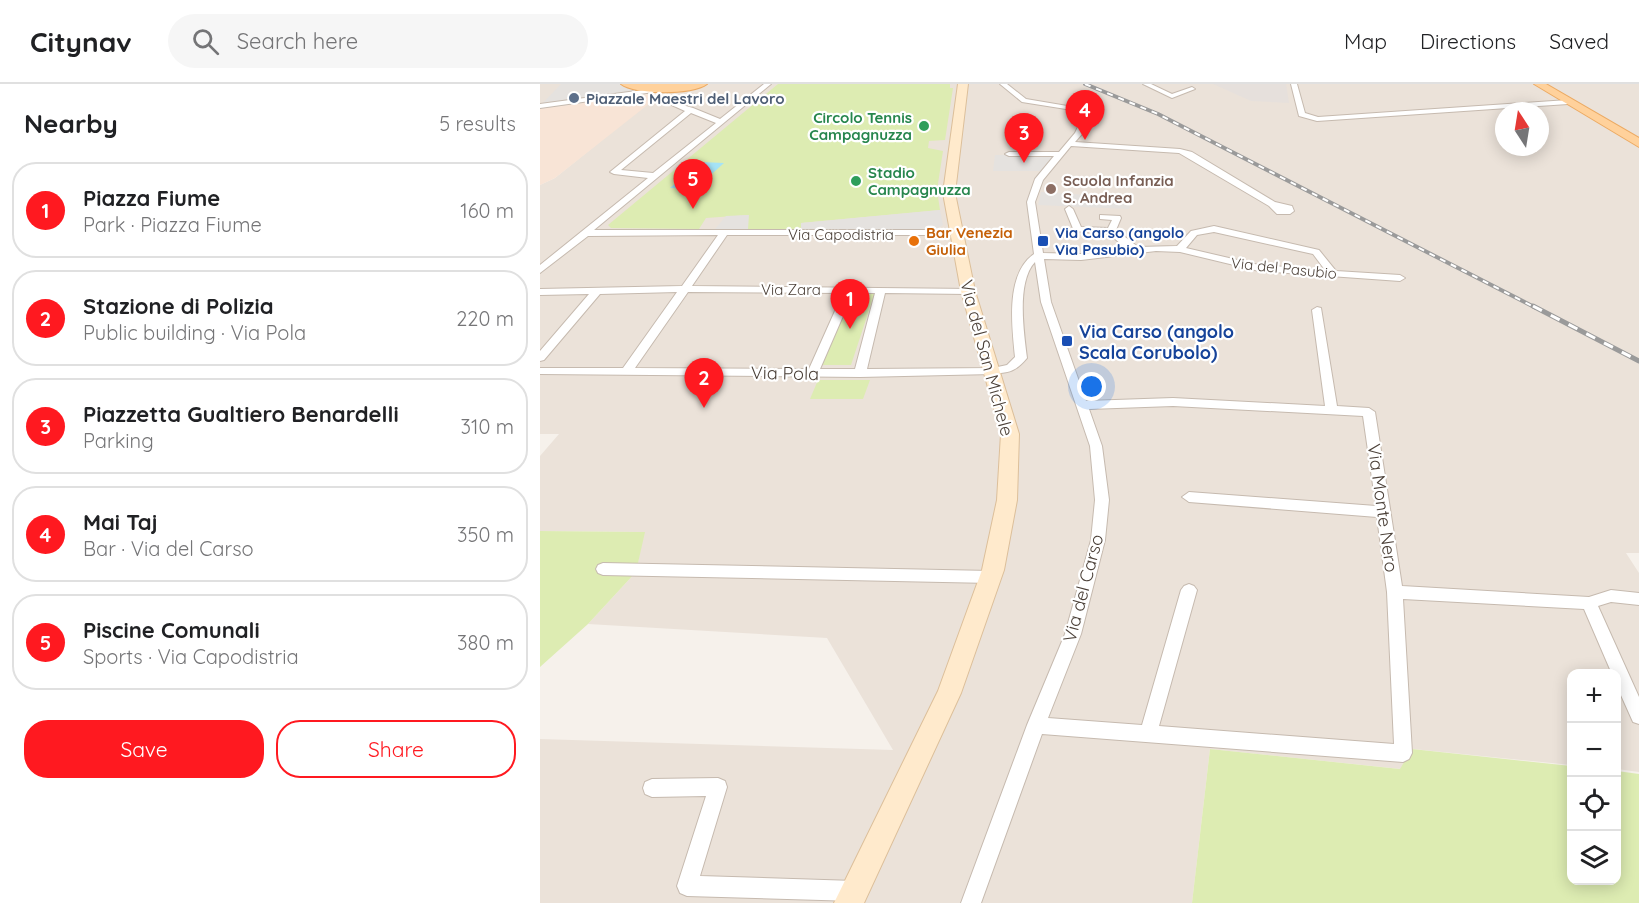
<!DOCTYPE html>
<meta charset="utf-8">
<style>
:root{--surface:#fff;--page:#f6f6f6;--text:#202124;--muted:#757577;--line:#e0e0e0;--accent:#ff1920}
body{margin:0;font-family:Quicksand,sans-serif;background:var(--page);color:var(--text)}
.controls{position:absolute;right:18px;bottom:18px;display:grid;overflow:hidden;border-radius:12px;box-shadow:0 3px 15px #0003}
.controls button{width:54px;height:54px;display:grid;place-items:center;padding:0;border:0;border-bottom:2px solid var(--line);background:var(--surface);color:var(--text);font:30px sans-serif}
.compass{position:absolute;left:955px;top:18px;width:54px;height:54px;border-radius:50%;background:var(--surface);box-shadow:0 3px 15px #0003;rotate:348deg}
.you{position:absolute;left:552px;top:303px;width:21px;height:21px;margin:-15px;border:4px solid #fff;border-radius:50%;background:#1a73e8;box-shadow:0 0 0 9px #1a73e833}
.badge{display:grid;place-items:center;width:39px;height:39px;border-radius:50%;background:var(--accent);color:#fff;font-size:20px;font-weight:700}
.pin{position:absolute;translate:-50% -50px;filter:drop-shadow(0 2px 3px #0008)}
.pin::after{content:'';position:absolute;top:32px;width:21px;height:18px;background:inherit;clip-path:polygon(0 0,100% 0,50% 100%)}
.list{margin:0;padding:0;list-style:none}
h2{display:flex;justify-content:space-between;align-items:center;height:78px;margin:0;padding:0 24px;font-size:26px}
h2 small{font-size:20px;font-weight:400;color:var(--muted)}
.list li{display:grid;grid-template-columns:39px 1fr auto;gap:18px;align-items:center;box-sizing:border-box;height:96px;margin:0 12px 12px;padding:0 12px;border:2px solid var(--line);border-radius:24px}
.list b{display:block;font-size:22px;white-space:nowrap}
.list p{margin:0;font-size:20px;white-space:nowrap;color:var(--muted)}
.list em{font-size:20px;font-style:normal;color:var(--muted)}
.actions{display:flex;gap:12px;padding:18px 24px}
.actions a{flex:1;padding:14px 0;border:2px solid var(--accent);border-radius:24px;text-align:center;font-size:21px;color:var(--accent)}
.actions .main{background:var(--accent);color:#fff}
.icon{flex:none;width:33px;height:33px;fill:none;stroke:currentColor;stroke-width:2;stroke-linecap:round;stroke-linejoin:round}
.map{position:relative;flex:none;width:1099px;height:819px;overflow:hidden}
header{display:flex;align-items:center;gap:36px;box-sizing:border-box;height:84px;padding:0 30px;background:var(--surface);border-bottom:2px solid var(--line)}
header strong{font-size:28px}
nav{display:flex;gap:33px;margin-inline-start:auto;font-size:21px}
.search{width:420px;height:54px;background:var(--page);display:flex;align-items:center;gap:15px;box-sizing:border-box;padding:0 21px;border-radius:33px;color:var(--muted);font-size:22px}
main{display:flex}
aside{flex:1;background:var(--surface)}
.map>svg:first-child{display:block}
.residential{fill:#ebe2d9;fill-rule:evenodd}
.commercial{fill:#f8e4d6}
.industrial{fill:#e6e0dc}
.green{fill:#ddecb2}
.parking{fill:#e5e2df}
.water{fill:#a5e3f6}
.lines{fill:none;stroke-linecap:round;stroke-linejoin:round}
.minor-casing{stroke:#c6baaf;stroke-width:2}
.secondary-casing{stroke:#dcbf9a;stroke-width:2}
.primary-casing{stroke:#ecaa63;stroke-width:2}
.minor{fill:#fff;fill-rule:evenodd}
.secondary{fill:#ffeacc;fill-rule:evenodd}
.primary{fill:#ffd19b;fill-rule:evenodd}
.rail-far1-casing{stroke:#9a9a9a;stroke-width:4}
.rail-casing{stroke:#9a9a9a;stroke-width:5}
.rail-far1{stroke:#fff;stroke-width:2;stroke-dasharray:6;stroke-linecap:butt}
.rail{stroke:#fff;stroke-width:3;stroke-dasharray:10;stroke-linecap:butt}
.service-dot{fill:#5c6f8a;stroke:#fff;stroke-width:2}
.leisure-dot{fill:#2e9e5b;stroke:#fff;stroke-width:2}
.education-dot{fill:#8d6e63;stroke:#fff;stroke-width:2}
.food-dot{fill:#e8710a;stroke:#fff;stroke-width:2}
.transit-dot{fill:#1a4fb4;stroke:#fff;stroke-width:2}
.labels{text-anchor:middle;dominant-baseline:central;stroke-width:4.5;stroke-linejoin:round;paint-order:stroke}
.far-service-label{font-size:15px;font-weight:bold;fill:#4e5e75;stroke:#fff;text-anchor:start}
.far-leisure-label{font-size:15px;font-weight:bold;fill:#27864d;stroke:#fff;text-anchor:end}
.far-education-label{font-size:15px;font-weight:bold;fill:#785e54;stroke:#fff;text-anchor:start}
.far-food-label{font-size:15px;font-weight:bold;fill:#c56008;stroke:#fff;text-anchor:start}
.far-transit-label{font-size:15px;font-weight:bold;fill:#164399;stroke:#fff;text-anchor:start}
.far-street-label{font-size:15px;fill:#4b4038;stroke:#fff}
.transit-label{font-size:18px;font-weight:bold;fill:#164399;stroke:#fff;text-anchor:start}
.street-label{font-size:18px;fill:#4b4038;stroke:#fff}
</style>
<header>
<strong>Citynav</strong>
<div class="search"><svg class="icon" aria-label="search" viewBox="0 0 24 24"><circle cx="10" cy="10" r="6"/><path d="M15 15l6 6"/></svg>Search here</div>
<nav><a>Map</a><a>Directions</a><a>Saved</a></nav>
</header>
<main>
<aside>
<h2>Nearby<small>5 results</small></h2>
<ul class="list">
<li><span class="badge">1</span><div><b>Piazza Fiume</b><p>Park · Piazza Fiume</p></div><em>160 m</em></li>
<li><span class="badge">2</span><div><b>Stazione di Polizia</b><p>Public building · Via Pola</p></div><em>220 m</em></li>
<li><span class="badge">3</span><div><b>Piazzetta Gualtiero Benardelli</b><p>Parking</p></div><em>310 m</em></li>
<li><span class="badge">4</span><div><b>Mai Taj</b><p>Bar · Via del Carso</p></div><em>350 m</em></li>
<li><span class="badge">5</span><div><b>Piscine Comunali</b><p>Sports · Via Capodistria</p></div><em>380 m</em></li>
</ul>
<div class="actions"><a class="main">Save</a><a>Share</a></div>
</aside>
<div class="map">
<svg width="1099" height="819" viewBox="0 0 1099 819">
<rect width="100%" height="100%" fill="#f6f1eb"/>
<path class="residential" d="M0,0h1099v469h-13l13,20v199l-22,-3 -1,-95h-44l-1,91 -158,-16 -12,20 -191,-20 -18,154h-652v-164l353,11 -66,-112 -239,-14 48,-52 8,-40 -104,-1v-75l19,-22h-19v-249l15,-7 107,-86 -122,17zM964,27h36v36h-36z"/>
<path class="commercial" d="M124,8l-109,86 -15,7v-76z"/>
<path class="industrial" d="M673,0h73l3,19 -38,-2z"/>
<path class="green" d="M238,0h172v4h3l-8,52 -16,1 -1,7 15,3 -6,39 3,20 -139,13v6h-53v-14l-42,3 -7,11 -88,-1 -3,-3z
M313,208h22l-24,73h-31z
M278,296h52l-7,19h-53z
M0,447l105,1 -9,40 -48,52 -48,43z
M670,665l190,20 12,-20 159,17 1,114h44l1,-109 22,3v129h-447z"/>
<path class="parking" d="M21,0h58l40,6 -119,16z
M522,70l-15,17h-54l2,-16z
M501,108l91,6 -3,11 -91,-4z
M400,126l3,15 -6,4h-136v-6z
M209,131l-1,14h-33l11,-13z"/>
<path class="water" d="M161,78l23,1 -29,26 -25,-1z"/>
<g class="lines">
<g class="minor-casing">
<path id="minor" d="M224,0h7l-177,146h366v4l-3,1h-230l-35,51 280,3v4l-4,1 -83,-1 -18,76 126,-1 14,-3 8,-8c-3,-30 -10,-83 19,-103l-7,-52 8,-23 19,-23h-45l-4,-2 4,-2h50l16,-19 10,-21 -63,-10 -22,-18h7l19,15 65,11 -9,24 -7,8 105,7 12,3 83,50 17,4 2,5 -4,3h-13l-8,-8 -90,-53 -108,-7 -28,34 -8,22 8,51 38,1 46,-5 -18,-15 -35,-3 -9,-22 4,-3 4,3 8,18 27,1 4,-8 -12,-1v-4l20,1 1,2 -5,12 22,17 39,-1 14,-15 23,-5 105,24 17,21 64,4 5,3 -5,3 -141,-10 -79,-19 -24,-1 -75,9 -37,-1 7,43 35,99 87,-3 152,8 -13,-96 5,-3 4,1 16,98 32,2 6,4 27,174 187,11 22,-7 28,3v12l-28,-3 -13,4 41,91v27l-6,-2 -17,-38v-10h-4l-28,-65 -181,-10 9,154 -3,6 -6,3 -361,-28 -61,169h-20l66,-178 38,-91 26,-94 4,-40 -5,-54 -49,-144 -6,-40c-19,20 -11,71 -8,96 -12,14 -17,14 -34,16l-133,3 -320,-3v-6h83l54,-76 -77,2 -56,66 -4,1v-10l49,-57 -49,1v-6l142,-3 36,-51 -130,1 -48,37v-8l108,-87 -34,-4 -4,-2 75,-61 -20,-9v-2l28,8 27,11zM151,29l25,10 -63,50 -32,-3zM674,148l99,22 12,16 -66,-5 -73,-17 11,-13zM148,208l155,1 -34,76 -174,-1zM313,209h22l-20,76h-35zM633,322l190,10 13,90 -187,-14 -7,5 7,5 188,15 10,75 7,152 -235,-18 38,-136 -3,-4 -5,-2 -5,2 -3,4 -39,135 -94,-7 33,-84 24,-94 4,-40 -7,-54 -13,-37z
M603,0h8l21,10 20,-7 3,2 -23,9z
M751,0h6l8,29 13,4 250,-17 3,2 -3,2 -251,17 -18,-5z
M126,3l2,3 -128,18v-4z
M63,479l388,8 5,2 2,4 -2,4 -5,2 -388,-8 -5,-2 -2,-4 2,-4z
M178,694l7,3 2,6 -27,89 155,5 7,3 3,7 -3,7 -7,3 -168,-5 -7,-3 -3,-7 29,-90 -54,1 -7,-3 -2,-6 2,-6 7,-3z"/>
</g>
<g class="secondary-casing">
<path id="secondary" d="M418,0h10l-13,109 20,98 44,143 -2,66 -13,70 -43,123 -97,210h-30l104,-212 44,-121 15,-70 4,-66 -40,-143 -18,-98z"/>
</g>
<g class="primary-casing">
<path id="primary" d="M81,0h86c-14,11 -72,11 -86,0z
M994,0h12l93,54v9z"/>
</g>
<use href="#minor" class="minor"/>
<use href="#secondary" class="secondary"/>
<use href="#primary" class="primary"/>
<g class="rail-far1-casing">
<path id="rail-far1" d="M545,0l73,30 378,194"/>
</g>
<g class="rail-casing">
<path id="rail" d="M993,222l106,55"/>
</g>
<use href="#rail-far1" class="rail-far1"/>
<use href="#rail" class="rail"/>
</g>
<circle class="service-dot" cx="34" cy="14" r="6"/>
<g class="leisure-dot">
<circle cx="384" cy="42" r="6"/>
<circle cx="316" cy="97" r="6"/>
</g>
<circle class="education-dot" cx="511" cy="105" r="6"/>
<circle class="food-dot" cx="374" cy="157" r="6"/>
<g class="transit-dot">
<rect x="497" y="151" width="12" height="12" rx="3"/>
<rect x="521" y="251" width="12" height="12" rx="3"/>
</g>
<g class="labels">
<g class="far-service-label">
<text x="46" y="14">Piazzale Maestri del Lavoro</text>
</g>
<g class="far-leisure-label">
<text x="372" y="33">Circolo Tennis<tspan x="372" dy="17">Campagnuzza</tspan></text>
<text x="328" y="88" text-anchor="start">Stadio<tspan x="328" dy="17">Campagnuzza</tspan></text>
</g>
<g class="far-education-label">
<text x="523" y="96">Scuola Infanzia<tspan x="523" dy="17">S. Andrea</tspan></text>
</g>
<g class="far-food-label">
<text x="386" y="148">Bar Venezia<tspan x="386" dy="17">Giulia</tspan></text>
</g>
<g class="far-transit-label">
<text x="515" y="148">Via Carso (angolo<tspan x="515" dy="17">Via Pasubio)</tspan></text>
</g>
<g class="far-street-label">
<text x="301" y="150">Via Capodistria</text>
<text transform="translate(744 184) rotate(6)">Via del Pasubio</text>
<text x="251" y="205">Via Zara</text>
</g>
<g class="transit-label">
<text x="539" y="247">Via Carso (angolo<tspan x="539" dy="21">Scala Corubolo)</tspan></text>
</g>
<g class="street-label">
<text transform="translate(447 274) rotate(75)">Via del San Michele</text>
<text transform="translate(245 289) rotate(1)">Via Pola</text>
<text transform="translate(843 424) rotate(82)">Via Monte Nero</text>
<text transform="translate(543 504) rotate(-75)">Via del Carso</text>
</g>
</g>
</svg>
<div class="controls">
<button>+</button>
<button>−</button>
<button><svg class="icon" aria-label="locate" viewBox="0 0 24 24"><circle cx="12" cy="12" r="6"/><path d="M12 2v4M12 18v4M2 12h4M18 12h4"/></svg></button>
<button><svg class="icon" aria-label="layers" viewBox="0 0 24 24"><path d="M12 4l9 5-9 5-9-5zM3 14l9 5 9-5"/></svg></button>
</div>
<svg class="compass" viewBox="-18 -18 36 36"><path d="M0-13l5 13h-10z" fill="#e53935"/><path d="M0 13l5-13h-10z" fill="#757577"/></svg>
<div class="you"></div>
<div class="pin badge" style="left:310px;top:245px">1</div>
<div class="pin badge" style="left:164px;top:324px">2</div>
<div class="pin badge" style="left:484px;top:79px">3</div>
<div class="pin badge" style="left:545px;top:56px">4</div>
<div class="pin badge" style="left:153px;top:125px">5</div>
</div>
</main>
